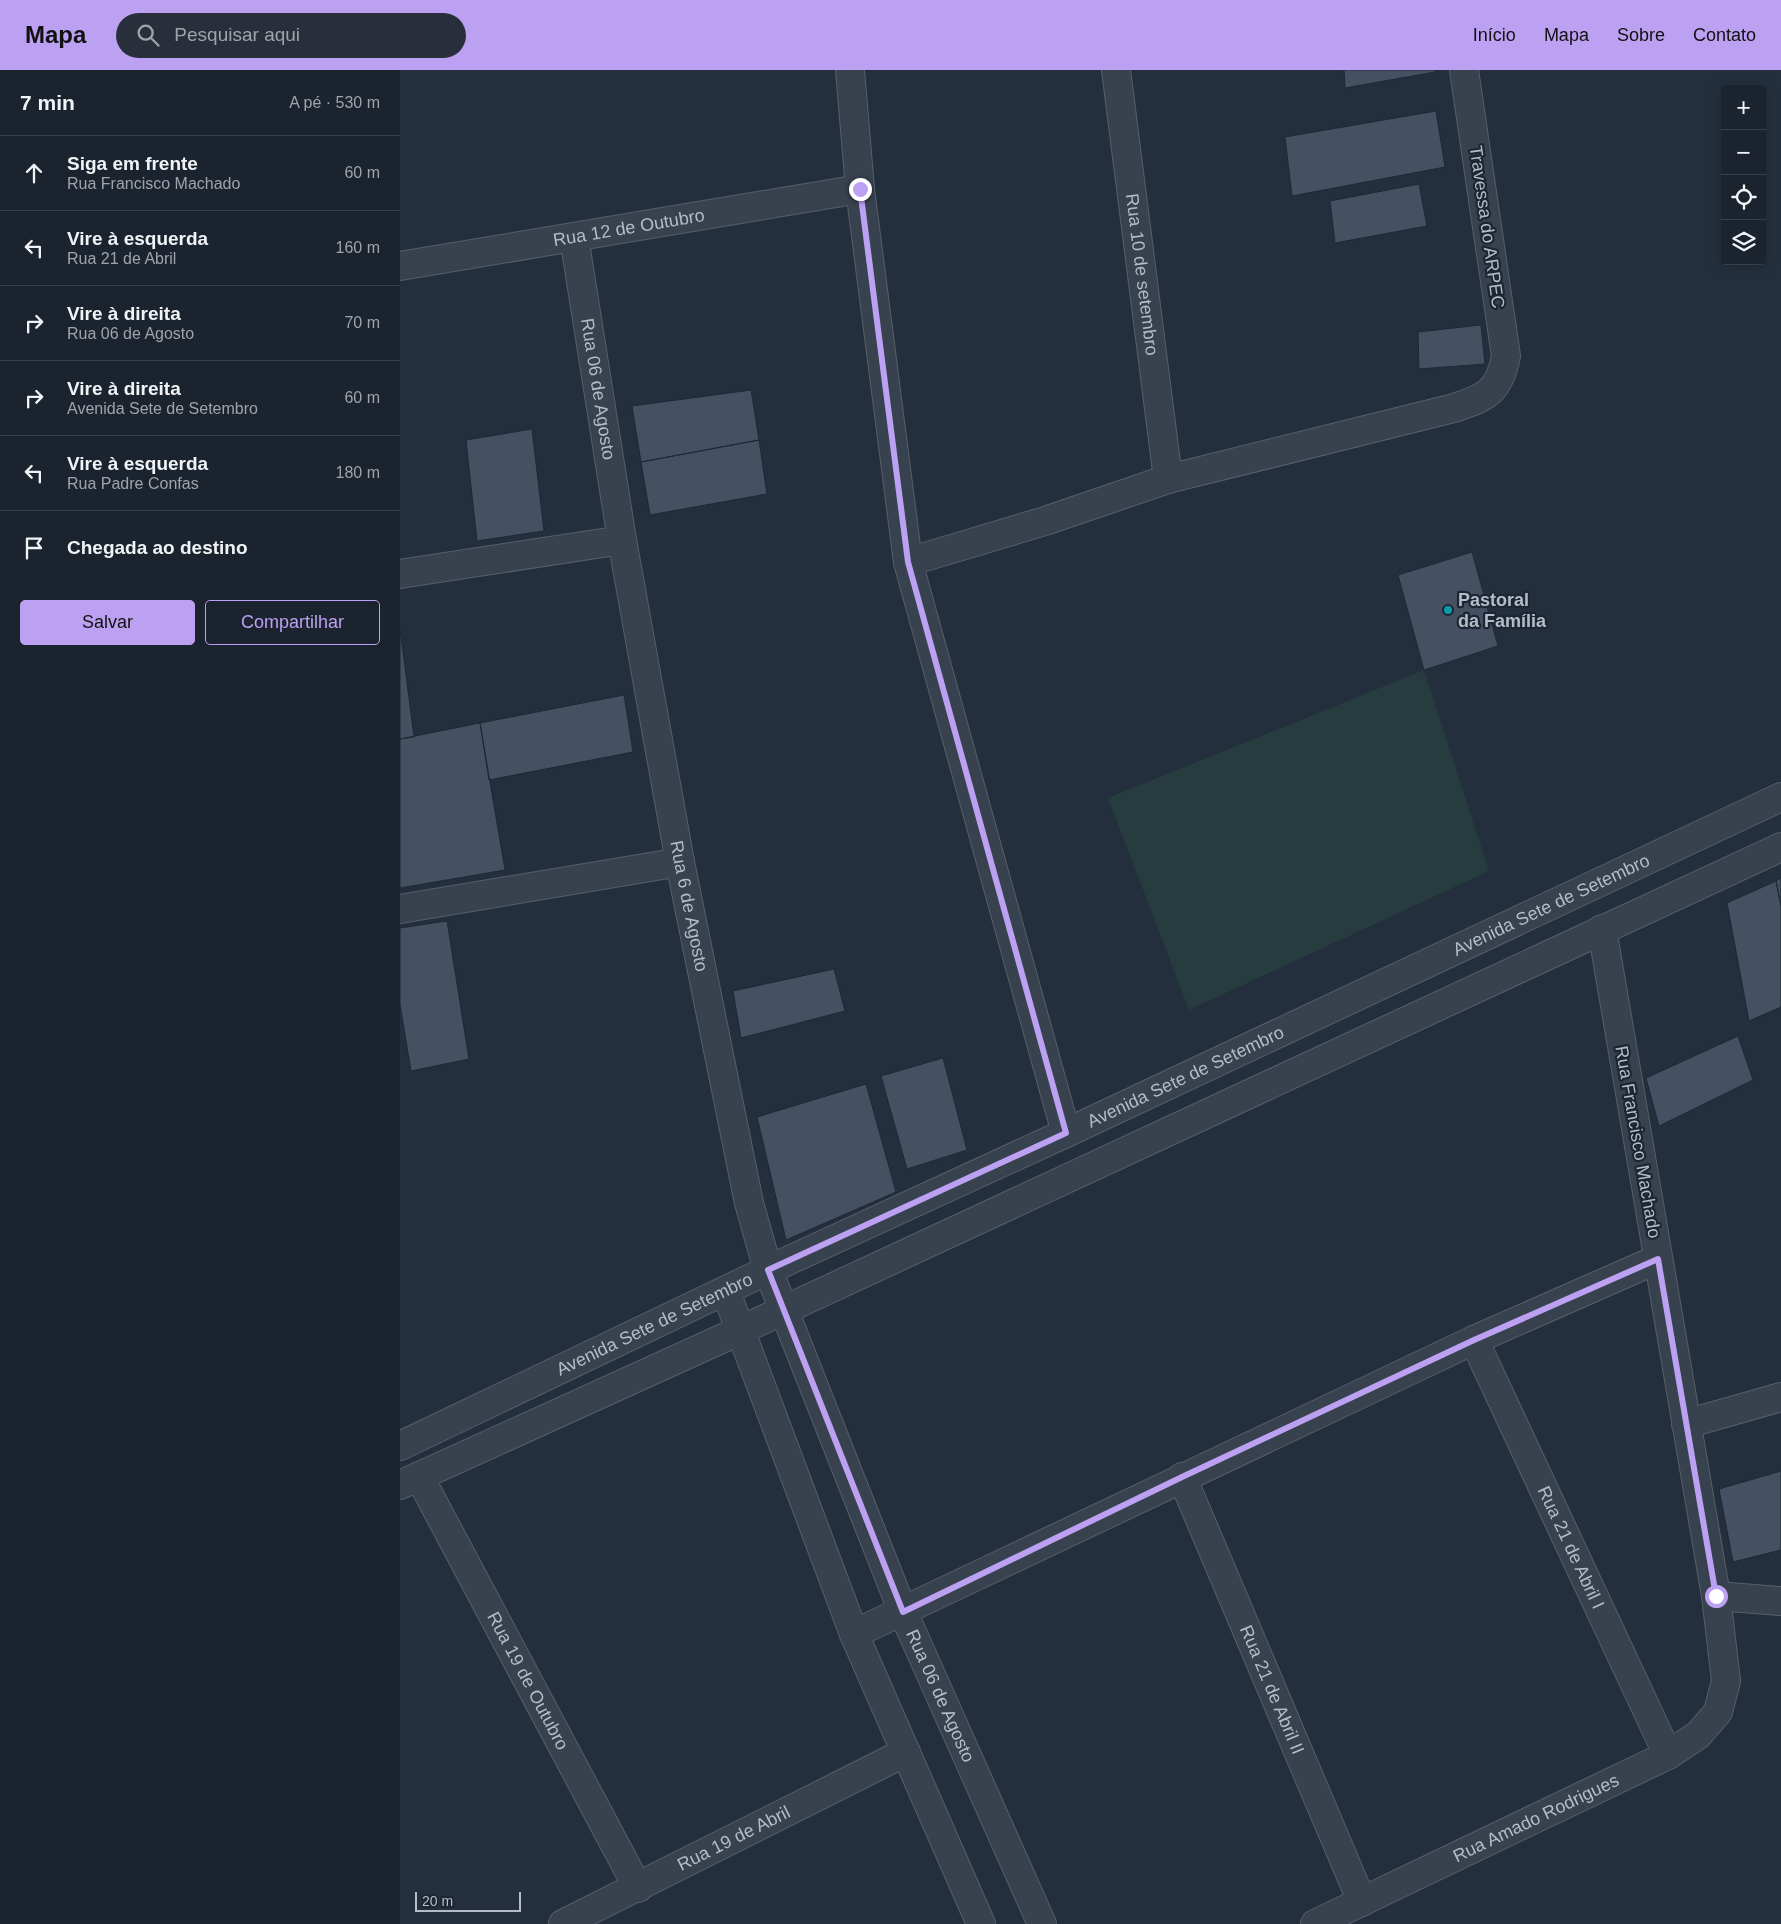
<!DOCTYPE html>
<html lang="pt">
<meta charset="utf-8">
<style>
:root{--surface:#1b232e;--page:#282f3a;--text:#f1f3f6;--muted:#a0a4aa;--line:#39404a;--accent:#bca0f2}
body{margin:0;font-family:Helvetica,sans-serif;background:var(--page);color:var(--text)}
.controls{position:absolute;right:15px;top:15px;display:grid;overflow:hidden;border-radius:5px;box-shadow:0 2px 12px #0003}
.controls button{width:45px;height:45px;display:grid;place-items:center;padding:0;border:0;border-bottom:1px solid var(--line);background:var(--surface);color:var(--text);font:25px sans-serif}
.scale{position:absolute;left:15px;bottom:12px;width:106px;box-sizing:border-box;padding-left:5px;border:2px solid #b4bcc9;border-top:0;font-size:14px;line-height:18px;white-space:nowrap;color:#b4bcc9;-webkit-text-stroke:4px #1d2633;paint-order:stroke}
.stop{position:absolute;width:15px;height:15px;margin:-11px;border:4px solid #bca0f2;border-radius:50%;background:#fff}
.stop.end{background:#bca0f2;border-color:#fff;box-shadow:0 1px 5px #0008}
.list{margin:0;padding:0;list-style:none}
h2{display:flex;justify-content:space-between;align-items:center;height:65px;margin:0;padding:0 20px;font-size:21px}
h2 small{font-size:16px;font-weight:400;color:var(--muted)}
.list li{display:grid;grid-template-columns:32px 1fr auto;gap:15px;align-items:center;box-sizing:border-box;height:75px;padding:0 20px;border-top:1px solid var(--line)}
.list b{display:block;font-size:19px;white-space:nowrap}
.list p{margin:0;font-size:16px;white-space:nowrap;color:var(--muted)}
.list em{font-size:16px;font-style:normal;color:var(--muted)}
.actions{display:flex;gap:10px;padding:15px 20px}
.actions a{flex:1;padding:11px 0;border:1px solid var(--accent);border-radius:5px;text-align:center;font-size:18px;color:var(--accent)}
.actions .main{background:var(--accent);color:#111}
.icon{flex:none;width:28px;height:28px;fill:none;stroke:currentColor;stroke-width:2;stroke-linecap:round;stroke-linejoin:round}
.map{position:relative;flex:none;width:1381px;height:1854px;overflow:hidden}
header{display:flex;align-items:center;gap:30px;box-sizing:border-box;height:70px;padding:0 25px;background:var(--accent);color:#111}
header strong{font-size:24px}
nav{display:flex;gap:28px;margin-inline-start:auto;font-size:18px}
.search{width:350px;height:45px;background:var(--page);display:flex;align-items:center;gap:12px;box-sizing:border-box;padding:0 18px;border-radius:28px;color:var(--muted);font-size:19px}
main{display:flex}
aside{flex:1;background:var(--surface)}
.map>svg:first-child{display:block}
.green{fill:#263c3f}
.building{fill:#455162;stroke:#1f2835}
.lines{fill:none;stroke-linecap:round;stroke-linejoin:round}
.minor-casing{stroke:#565f6c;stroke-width:30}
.minor{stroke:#38414e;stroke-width:28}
.route{stroke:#bca0f2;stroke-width:6}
.culture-dot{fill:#0f9aa8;stroke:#1d2633;stroke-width:2}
.labels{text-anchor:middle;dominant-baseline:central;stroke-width:4.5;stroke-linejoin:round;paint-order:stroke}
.street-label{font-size:18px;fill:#b4bcc9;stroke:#1d2633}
.poi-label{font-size:18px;font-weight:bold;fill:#b4bcc9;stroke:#1d2633;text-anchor:start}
</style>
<header>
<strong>Mapa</strong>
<div class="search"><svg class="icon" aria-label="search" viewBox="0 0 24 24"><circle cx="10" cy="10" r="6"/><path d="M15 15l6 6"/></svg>Pesquisar aqui</div>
<nav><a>Início</a><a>Mapa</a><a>Sobre</a><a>Contato</a></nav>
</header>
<main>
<aside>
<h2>7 min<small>A pé · 530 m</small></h2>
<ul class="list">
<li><svg class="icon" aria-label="ahead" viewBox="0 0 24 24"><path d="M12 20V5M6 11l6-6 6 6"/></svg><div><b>Siga em frente</b><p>Rua Francisco Machado</p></div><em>60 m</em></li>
<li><svg class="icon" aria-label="left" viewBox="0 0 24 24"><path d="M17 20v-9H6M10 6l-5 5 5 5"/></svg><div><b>Vire à esquerda</b><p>Rua 21 de Abril</p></div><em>160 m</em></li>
<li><svg class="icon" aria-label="right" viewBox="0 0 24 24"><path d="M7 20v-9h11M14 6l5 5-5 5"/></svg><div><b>Vire à direita</b><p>Rua 06 de Agosto</p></div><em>70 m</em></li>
<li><svg class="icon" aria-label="right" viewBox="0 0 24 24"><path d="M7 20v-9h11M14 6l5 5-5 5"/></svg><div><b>Vire à direita</b><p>Avenida Sete de Setembro</p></div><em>60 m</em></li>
<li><svg class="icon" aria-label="left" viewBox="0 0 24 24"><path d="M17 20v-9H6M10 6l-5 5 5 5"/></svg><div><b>Vire à esquerda</b><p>Rua Padre Confas</p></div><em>180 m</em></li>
<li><svg class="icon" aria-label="arrive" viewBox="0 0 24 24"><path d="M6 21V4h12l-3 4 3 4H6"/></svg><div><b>Chegada ao destino</b></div></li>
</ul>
<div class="actions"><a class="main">Salvar</a><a>Compartilhar</a></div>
</aside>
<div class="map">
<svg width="1381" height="1854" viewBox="0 0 1381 1854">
<rect width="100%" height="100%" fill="#242f3e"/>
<path class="green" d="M1024,600l65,201 -300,139 -81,-212z"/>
<path class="building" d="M944,0h91v2l-90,16z
M1036,41l9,56 -153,29 -7,-59z
M1019,114l8,42 -92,17 -5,-42z
M1081,255l4,39 -66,5 -1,-37z
M351,320l8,50 -118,22 -9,-56z
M132,359l12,102 -67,10 -11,-101z
M359,370l8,54 -117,21 -9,-53z
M1072,482l26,94 -74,24 -26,-95z
M0,559l14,108 -14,2z
M224,625l9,57 -144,28 -9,-57z
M80,653l25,147 -105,18v-149z
M1381,808v28l-5,-25z
M1376,811l5,25v101l-32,14 -22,-118z
M47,851l22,138 -58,12 -11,-66v-77z
M434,899l11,42 -104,27 -8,-47z
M1338,966l15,44 -94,46 -13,-48z
M543,988l24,92 -60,19 -26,-93z
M466,1014l30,108 -110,48 -29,-123z
M1381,1401v79l-48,12 -14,-73z"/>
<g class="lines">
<g class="minor-casing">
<g id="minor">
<path d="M450,0l10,119 48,373 158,571"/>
<path id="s1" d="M716,0l52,409"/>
<path id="s2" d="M174,167l48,303 58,322 69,341 19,67 135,342 139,312"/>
<path id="s3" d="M0,196l460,-77"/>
<path d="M508,492l137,-41 123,-42 286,-71c33,-11 45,-16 52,-52l-42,-286"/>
<path d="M0,504l222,-34"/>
<path d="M0,839l280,-47"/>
<path d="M326,1222l128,342 127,290"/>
<path id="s4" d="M1074,1270l194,415"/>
<path d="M1286,1354l95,-27"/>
<path id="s5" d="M0,1376l368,-176 298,-137 715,-336"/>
<path id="s6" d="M19,1406l219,412"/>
<path id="s7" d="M782,1407l180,425"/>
<path d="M0,1415l341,-155 1040,-483"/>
<path d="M1316,1526l65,5"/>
<path d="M454,1564l620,-294 184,-81"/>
<path id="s8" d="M163,1854l343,-172"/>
<path id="s9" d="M915,1854l353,-169 30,-20 20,-23 8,-31 -10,-85 -114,-667"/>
</g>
</g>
<use href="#minor" class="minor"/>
</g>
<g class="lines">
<path class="route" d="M460,119l48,373 158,571 -298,137 135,342 279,-135 292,-137 184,-81 58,337"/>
</g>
<circle class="culture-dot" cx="1048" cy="540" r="5"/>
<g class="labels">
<g class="street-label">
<text transform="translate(1087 157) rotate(82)">Travessa do ARPEC</text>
<text stroke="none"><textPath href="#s3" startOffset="232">Rua 12 de Outubro</textPath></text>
<text stroke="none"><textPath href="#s1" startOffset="206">Rua 10 de setembro</textPath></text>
<text stroke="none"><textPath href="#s2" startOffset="154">Rua 06 de Agosto</textPath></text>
<text stroke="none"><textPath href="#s5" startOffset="1272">Avenida Sete de Setembro</textPath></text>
<text stroke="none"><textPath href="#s2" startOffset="679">Rua 6 de Agosto</textPath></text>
<text stroke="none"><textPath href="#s5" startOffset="868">Avenida Sete de Setembro</textPath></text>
<text transform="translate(1238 1072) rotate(80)">Rua Francisco Machado</text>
<text stroke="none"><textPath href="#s5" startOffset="282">Avenida Sete de Setembro</textPath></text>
<text stroke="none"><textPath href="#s4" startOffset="229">Rua 21 de Abril I</textPath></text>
<text stroke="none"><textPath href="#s6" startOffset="232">Rua 19 de Outubro</textPath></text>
<text stroke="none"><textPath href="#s7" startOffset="231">Rua 21 de Abril II</textPath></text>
<text stroke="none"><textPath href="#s2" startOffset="1511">Rua 06 de Agosto</textPath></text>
<text stroke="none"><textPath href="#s9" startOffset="245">Rua Amado Rodrigues</textPath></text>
<text stroke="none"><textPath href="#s8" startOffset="191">Rua 19 de Abril</textPath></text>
</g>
<g class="poi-label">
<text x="1058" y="530">Pastoral<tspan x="1058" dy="21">da Família</tspan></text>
</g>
</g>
</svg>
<div class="controls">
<button>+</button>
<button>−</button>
<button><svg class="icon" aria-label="locate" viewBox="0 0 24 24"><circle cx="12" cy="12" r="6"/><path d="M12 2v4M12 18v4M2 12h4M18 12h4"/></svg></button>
<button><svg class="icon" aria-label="layers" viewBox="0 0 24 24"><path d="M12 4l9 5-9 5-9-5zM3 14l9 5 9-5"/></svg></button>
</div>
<div class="scale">20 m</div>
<div class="stop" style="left:1316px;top:1526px"></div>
<div class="stop end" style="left:460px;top:119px"></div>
</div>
</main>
